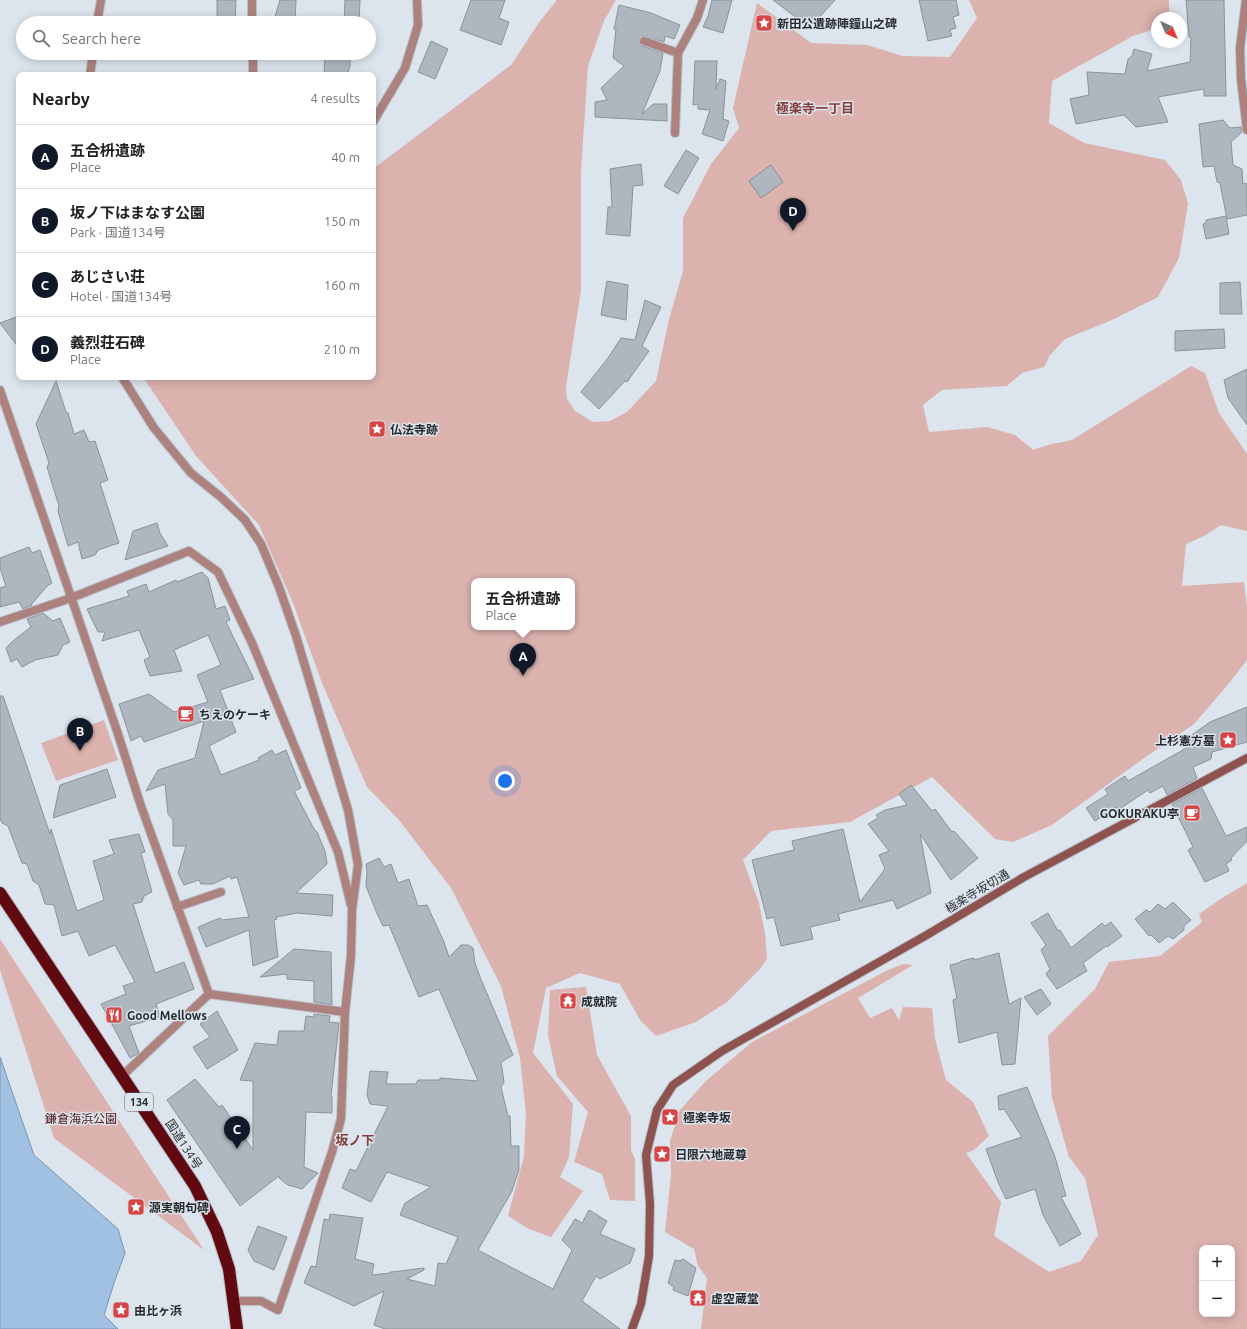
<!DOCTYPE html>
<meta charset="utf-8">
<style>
:root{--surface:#fff;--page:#f2f2f2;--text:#202124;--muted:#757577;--line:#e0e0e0;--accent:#111827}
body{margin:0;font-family:Ubuntu,"Noto Sans JP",sans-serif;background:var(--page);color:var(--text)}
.controls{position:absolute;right:12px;bottom:12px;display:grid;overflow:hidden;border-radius:8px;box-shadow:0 2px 10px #0003}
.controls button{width:36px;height:36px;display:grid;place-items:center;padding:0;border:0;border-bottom:1px solid var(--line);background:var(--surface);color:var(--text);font:20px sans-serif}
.compass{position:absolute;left:1151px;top:12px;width:36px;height:36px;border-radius:50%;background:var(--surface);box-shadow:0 2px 10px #0003;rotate:136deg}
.you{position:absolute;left:505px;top:781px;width:14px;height:14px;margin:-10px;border:3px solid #fff;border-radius:50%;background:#1a73e8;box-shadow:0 0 0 6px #1a73e833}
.badge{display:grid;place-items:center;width:26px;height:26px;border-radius:50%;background:var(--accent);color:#fff;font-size:13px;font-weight:700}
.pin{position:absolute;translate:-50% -33px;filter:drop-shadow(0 1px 2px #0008)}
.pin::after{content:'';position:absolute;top:21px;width:14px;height:12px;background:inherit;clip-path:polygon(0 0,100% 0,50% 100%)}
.popup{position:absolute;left:471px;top:578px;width:104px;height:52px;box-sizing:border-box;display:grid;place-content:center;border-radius:8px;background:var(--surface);filter:drop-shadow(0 1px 3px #0005);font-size:13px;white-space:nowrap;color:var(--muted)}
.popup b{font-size:15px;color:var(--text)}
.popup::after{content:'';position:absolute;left:50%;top:100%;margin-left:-8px;border:8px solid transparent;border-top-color:var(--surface)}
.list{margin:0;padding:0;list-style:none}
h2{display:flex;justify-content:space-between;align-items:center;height:52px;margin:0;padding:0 16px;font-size:17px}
h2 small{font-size:13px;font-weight:400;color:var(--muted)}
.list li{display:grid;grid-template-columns:26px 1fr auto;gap:12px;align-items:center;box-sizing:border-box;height:64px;padding:0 16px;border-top:1px solid var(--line)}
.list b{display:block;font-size:15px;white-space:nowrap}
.list p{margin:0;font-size:13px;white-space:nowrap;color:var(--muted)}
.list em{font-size:13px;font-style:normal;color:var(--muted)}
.icon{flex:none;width:22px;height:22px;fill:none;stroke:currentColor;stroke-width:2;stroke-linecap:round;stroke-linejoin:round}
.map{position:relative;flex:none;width:1247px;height:1329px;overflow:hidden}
.search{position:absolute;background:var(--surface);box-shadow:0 2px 10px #0003;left:16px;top:16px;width:360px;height:44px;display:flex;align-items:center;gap:10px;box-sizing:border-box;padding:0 14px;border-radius:22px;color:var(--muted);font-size:15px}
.panel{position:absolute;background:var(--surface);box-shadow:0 2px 10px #0003;left:16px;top:72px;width:360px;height:308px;border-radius:8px}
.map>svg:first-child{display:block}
.green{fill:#dbb2ae;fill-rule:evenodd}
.water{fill:#a1c1e3;stroke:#7c94ad}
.building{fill:#aeb6bf;stroke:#8a929a}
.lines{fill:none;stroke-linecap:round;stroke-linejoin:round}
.street-casing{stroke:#b8bfc7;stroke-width:10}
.secondary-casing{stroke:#b8bfc7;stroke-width:10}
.highway-casing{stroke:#b8bfc7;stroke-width:14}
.street{stroke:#ad827e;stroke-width:8}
.secondary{stroke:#8e534e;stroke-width:8}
.highway{stroke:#610910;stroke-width:12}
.labels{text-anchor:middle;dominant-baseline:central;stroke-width:3;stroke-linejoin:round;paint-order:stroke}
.shield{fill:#dce4ed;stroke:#5d6267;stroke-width:1}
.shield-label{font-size:11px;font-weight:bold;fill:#272b2e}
.poi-label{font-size:12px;font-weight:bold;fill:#272b2e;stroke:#dce4ed;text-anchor:start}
.street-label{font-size:12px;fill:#272b2e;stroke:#dce4ed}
.park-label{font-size:12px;fill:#4f1313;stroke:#dce4ed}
.neighbourhood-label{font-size:13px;font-weight:bold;fill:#873e3b;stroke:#dce4ed}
</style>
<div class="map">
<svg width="1247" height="1329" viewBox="0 0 1247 1329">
<rect width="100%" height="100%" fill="#dce4ed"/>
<path class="green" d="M557,0h59l-12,21 -16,45 -7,105v119l-15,97 1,12 8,12 18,11 17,-1 17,-9 29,-31 13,-62 14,-48v-53l28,-54 28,-36 -6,-20 24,-105 54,40 56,2 36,11 47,1 27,-39 -8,-18h200v18h-12v10l-24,8 -81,45 -3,42 35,20 81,17 16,20 7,24 -9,54 -21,39 -46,23 -47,19 -15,16 -6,12 -22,6 -15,13 -65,4 -19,15 6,27 58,-5 28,8 18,15 15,-5 24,-5 119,-74 14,7 14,40 28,41v77l-26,-6 -17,11 -18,8 -4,42 62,-4 3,25v53l-17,22 -36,42 -50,34 -92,67 -39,17 -18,-3 -63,-62 -82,45 -79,9 -28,29 16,43 6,30 2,26 -8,11 -32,32 -31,20 -40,14 -16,-16 -20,-36 -40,-11 -34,15 -13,65 40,51 -4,53 -9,20 23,14 -32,46 -22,-8 -21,-13 16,-60 2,-42 -6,-56 -19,-72 -50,-98 -52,-68 -32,-33 -45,-104 -29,-80 -34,-78 -63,-69 -49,-73 -3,-6h229v-209l4,-2 134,-101 29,-44zM474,581h98v46h-98z
M104,720l14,40 -62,21 -15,-38z
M1247,883v446h-546l6,-51 -9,-12 -4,-17 -29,-17 6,-58 -1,-33 10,-31 26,-29 46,-39 136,-72 15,-6 10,1 -55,33 12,20 22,-10 7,12 4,-13 29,1 3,31 11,41 27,22 16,34 -15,14 -8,3 35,49 -7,34 55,36 32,-11 17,-26 -13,-57 -16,-21 -17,-59 -4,-62 47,-47 14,-27 51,-6 42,-34 -3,-8 20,-14zM1202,1248h30v66h-30z
M0,939l204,311 -150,-112 -54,-168z
M586,987l11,68 34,61v34l4,9v42l-25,-1 -8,-26 -28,-12 14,-50 -31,-36 -9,-41 2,-45z"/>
<path class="water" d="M0,1057l34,98 84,74 7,24 -11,30 -10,32 14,14h-118z"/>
<path class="building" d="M217,0h19l-1,23h-18z
M280,0h16l-1,23h-22z
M345,0h15l-1,23h-15z
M471,0h34l-6,18 10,4 -8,23 -41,-15z
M712,0h20l-9,33 -20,-6 5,-11z
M773,0h62l-19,21 -4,-1 -6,5z
M919,0h37l3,15 -6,2 3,11 -6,2 2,6 -24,5z
M1186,0h38l2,96h-22v-7l-46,8 10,25 -32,5 -12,-12 -48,9 -6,-25 19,-4 -2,-23 38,2 3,-15 4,-3 2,-7 18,5 -5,17 43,-9 1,-24 -2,-1z
M619,5l32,8 29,12 -6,14 -9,-3 -1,6 -21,-6 -4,4v2l3,4 21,7 -3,18 -18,43 11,-10h14v17l-72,-4v-15l12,-2 -6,-12 23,-22 -11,-8 3,-29h-2z
M431,41l17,8 -13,30 -17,-7z
M325,53h25v13l-3,9h-23z
M695,61h22l-1,28 4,-10 6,2 -3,38 6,2 -6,20 -21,-7 8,-24 -12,-1v-5l-5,1z
M1223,120l7,8 11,-1 1,5 -11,10 2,23 9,4 1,15 4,-1v32l-20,4 -7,-36 -3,-1 -3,-16 -11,1 -4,-43z
M686,150l13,8 -21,36 -14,-8z
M641,164l2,21 -10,1 -3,50 -24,-2 2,-27h4l-2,-38z
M771,165l12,17 -22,16 -12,-17z
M1226,216l3,18 -23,5 -3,-15 3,-1v-3z
M607,281l21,4 -2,35 -25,-5z
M1240,282l2,32h-22v-31z
M645,300l16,7 -19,39 7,5 -22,31 -2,-1 -26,28 -18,-17 27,-34 13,-20 14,2z
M19,316v32l-19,-25z
M1224,329l1,19 -50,3v-20z
M1247,369v56l-19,-27 -4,-18z
M56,381l10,31 2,1 6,21 10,-4 5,12 6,-1 13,39 -8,3 19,60 -21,7 -3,5 -13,4 -4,-17 -10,4 -10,-35 1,-5 -12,-39 2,-4 -13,-39z
M157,523l3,10 8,13 -43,14 8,-29z
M29,547l3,6 8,-3 12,33 -5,3 -16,19h1l-9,4 -4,-7 -19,5v-19l6,-2 -6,-18v-10z
M202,572l6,6 8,31 9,-3 5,14 -4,2 28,57 -34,11 16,42 -27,14 12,29 38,-15 -1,-2 14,-8 3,5 11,-5 15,38 -7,3 20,38 3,3 8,19 2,13 -31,29 37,2 -1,21 -35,-3 -21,4 1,2 -3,1 4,37 -25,9 -4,-36 -43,17 -8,-20 22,-9 2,2 27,-3 -12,-40 -6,2 -1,-3 -17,8h-12l-2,-4 -15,5 -6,-12 8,-27h-13v-26l-5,-6 -3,-30 -19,7 12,-21 37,-12 9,-37 -60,21 -3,-6 -10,5 -12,-37 30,-10 25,18 34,-10 -11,-27 24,-10 -13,-30 -34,15 8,21 -32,5 -6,-16 6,-3 -11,-27 -37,11 3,-9h-7l-11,-23 42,-13 -2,-5 19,-7 3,8 27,-12 1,2z
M43,613l10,8 7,-3 10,24 -7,3 -5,10 -23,5 -13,7 -5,-8 -6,3 -5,-14 8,-8 17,-13 -4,-8z
M0,696h3l47,138 1,-5 26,82 27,-11 -11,-39 21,-7 -5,-14 30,-6 6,18 -4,1 11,39 -8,4 -2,6 -9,2 22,69 29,-11 10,27 -38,15 4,13 -31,9 10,27 -9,5 -29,-54 25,-10 -3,-8 12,-4 -20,-37 -26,11 -11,-25 -16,5 -8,-31 -9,-1 -6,-19 -6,-4 -6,-17 -5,-1 -14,-37 -6,-3 -2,-5z
M1247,707v35l-35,10 -1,7 -18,8 4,11 -30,17 -4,-9 -13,7 -2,-3 -30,20 -2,-3 -21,14 -9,-13 22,-14 -3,-5 20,-13 3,5 60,-34 -3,-7 25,-18z
M107,769l9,28 -63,21 7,-33z
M911,785l21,26 3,-2 17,23 2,-1 24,27 -27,22 -31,-46 11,59 -34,16 -4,-9 -55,14 2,6 -30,7 3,12 -32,7 -7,-29 -7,2 -15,-59 42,-10 -2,-9 51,-12 17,73 25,-33 -6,-14 10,-4 -21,-27 10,-6 -2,-3 9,-5 22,-5 -8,-11z
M1202,788l24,48 21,-9v14l-16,17 1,2 -6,4 3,7 -24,11 -17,-32 5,-3 -21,-43z
M379,858l5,9 7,-3 7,19 11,-4 9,27 9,-1 17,37 5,15 12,-12h7l5,3 2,15 5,14 33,78 -12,7 3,20 -3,5 7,29h2l1,30h8v24l-7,21 -34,59 75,39 19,-39 -10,-10 13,-21 7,4 7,-13 18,11 -7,13 35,15 -5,14 -30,16 -4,-3 -14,25 38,28h-235l-11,-4 10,-34 -30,15 -50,-23 7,-17 5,1 8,-48 5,1 1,-6 33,4 -8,41 19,5 -2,11 18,-2v-1h2l32,-4v2l-17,9 28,7 3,-23 8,1 12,-27 -58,-22 5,-12 26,-16 -44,-15 -16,30 -29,-14 8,-19 6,2 32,-65 -18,-2 -3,-9 3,-24 18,1 -2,12h30l2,-4h22v-2l38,3 -39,-92 -20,8 -30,-72 -6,1 -7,-15 -10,-25 1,-15 -1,-7z
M1173,902l18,18 -7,6v4l-11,9 -5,-3 -9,7 -8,-8 -2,1 -14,-17 11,-9 4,2 8,-8 7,5z
M1048,913l10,18 2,-1 11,18 31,-25 3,3 6,-4 11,14 -15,11 -1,-1 -23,17 4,8 -30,18 -11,-15 4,-5 -9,-19 5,-5 -15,-22z
M294,949l37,3 1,53 -18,-3v-21l-27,-2v-5l-27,3z
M999,953l10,51 12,-6 -6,66 -13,1 -5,-33 -38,11 -6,-43 4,-2 -7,-33 9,-2 2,-2 13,-3v2z
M1041,989l10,15 -14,11 -13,-18z
M217,1011l21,39 -31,19 -14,-22 17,-10 -10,-13z
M314,1014l16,2 -1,6 10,1 -8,73 1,1v16l-26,-1 -2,55 14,6 -16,16 -14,-4 -9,-7v-2l-39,30 -73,-106 28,-21 24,28 3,-2 31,45v-69l-13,-1 15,-37 22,2 2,-14h25l2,-15 8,1z
M1027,1087l28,70 11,39 -5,1 20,37 -21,12 -17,-31 -8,-26 -29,10 -8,-17 -12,-33 36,-12 -18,-28 -5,1 -1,-14z
M258,1226l29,11 -13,33 -20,-9 -6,-11z
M683,1259l13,9 -8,28 -15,-6 1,-3 -6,-4 7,-23 5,1z"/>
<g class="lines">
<g class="street-casing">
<path id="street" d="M252,0v23
M1246,0l-6,48 1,31 6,51
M97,23l4,-23
M644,41l34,12
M90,75l3,-22
M253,75v-22
M373,122l32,-54 13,-43 -1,-25
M675,133l3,-80 19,-35 6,-18
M122,377l32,51 37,45 31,25 23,22 16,24 18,43 17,49 52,174 10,55 -6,45 -1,46 -6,56 -4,107 -9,33 -54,158 -17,-9h-28
M0,390l117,341 24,75 68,188
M0,622l71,-24 118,-47 29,21 34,71 86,209 13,53
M177,907l44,-15
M209,994l136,18
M122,1076l87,-82"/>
</g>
<g class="secondary-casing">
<path id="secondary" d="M632,1329l9,-25 8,-48 1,-52 -4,-49 11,-45 16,-25 49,-34 203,-115 99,-59 223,-119"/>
</g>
<g class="highway-casing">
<path id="highway" d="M0,893l195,293 22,46 12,37 8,60"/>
</g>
<use href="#street" class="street"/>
<use href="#secondary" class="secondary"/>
<use href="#highway" class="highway"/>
</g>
<defs>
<g id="sight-square" transform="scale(0.9)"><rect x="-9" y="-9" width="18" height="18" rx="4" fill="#d64646" stroke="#dce4ed"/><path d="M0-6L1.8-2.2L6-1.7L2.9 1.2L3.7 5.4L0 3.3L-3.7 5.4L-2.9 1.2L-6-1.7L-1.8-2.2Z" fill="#fff"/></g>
<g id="cafe-square" transform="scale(0.9)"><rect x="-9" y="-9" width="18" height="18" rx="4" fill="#d64646" stroke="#dce4ed"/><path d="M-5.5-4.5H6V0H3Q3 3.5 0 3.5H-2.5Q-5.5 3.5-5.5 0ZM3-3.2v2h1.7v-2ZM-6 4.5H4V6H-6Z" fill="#fff"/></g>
<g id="temple-square" transform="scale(0.9)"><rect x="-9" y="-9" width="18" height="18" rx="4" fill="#d64646" stroke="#dce4ed"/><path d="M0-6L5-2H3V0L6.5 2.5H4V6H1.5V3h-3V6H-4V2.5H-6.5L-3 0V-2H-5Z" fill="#fff"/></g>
<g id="restaurant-square" transform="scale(0.9)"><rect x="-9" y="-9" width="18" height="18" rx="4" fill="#d64646" stroke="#dce4ed"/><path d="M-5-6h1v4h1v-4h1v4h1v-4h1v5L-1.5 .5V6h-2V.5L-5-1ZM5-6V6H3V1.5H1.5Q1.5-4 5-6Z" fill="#fff"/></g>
</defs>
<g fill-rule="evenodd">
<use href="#sight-square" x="764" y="23"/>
<use href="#sight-square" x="377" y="429"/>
<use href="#cafe-square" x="186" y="714"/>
<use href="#sight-square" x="1228" y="740"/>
<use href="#cafe-square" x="1192" y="813"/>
<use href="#temple-square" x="568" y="1001"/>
<use href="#restaurant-square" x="114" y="1015"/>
<use href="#sight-square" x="670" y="1117"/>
<use href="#sight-square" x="662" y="1154"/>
<use href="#sight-square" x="136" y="1207"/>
<use href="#temple-square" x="698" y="1298"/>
<use href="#sight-square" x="121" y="1310"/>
</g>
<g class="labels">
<rect class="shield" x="125" y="1093" width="28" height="18" rx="3"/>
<g class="shield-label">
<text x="139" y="1102">134</text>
</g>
<g class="poi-label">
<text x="777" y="23">新田公遺跡陣鐘山之碑</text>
<text x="390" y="429">仏法寺跡</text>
<text x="199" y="714">ちえのケーキ</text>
<text x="1215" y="740" text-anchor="end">上杉憲方墓</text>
<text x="1179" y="813" text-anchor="end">GOKURAKU亭</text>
<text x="581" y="1001">成就院</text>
<text x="127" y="1015">Good Mellows</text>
<text x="683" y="1117">極楽寺坂</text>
<text x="675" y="1154">日限六地蔵尊</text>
<text x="149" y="1207">源実朝句碑</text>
<text x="711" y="1298">虚空蔵堂</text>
<text x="134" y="1310">由比ヶ浜</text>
</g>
<g class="street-label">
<text transform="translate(977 891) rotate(-31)">極楽寺坂切通</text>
<text transform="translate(184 1144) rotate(57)">国道134号</text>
</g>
<g class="park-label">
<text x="81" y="1118">鎌倉海浜公園</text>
</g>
<g class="neighbourhood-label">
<text x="815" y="108">極楽寺一丁目</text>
<text x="355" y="1140">坂ノ下</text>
</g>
</g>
</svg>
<div class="controls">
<button>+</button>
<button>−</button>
</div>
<svg class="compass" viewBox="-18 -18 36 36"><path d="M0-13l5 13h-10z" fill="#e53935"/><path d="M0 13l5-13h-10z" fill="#757577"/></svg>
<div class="you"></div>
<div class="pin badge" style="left:523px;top:676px">A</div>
<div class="popup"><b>五合枡遺跡</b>Place</div>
<div class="pin badge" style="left:80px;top:751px">B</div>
<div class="pin badge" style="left:237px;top:1149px">C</div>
<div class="pin badge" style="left:793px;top:231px">D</div>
<div class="search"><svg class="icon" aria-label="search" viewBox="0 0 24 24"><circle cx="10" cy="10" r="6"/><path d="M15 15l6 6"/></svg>Search here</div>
<section class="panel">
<h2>Nearby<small>4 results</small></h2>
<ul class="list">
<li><span class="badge">A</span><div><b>五合枡遺跡</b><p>Place</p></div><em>40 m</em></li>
<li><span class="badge">B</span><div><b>坂ノ下はまなす公園</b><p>Park · 国道134号</p></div><em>150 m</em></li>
<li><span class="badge">C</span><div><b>あじさい荘</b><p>Hotel · 国道134号</p></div><em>160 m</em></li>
<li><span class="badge">D</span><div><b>義烈荘石碑</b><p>Place</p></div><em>210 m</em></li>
</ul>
</section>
</div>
